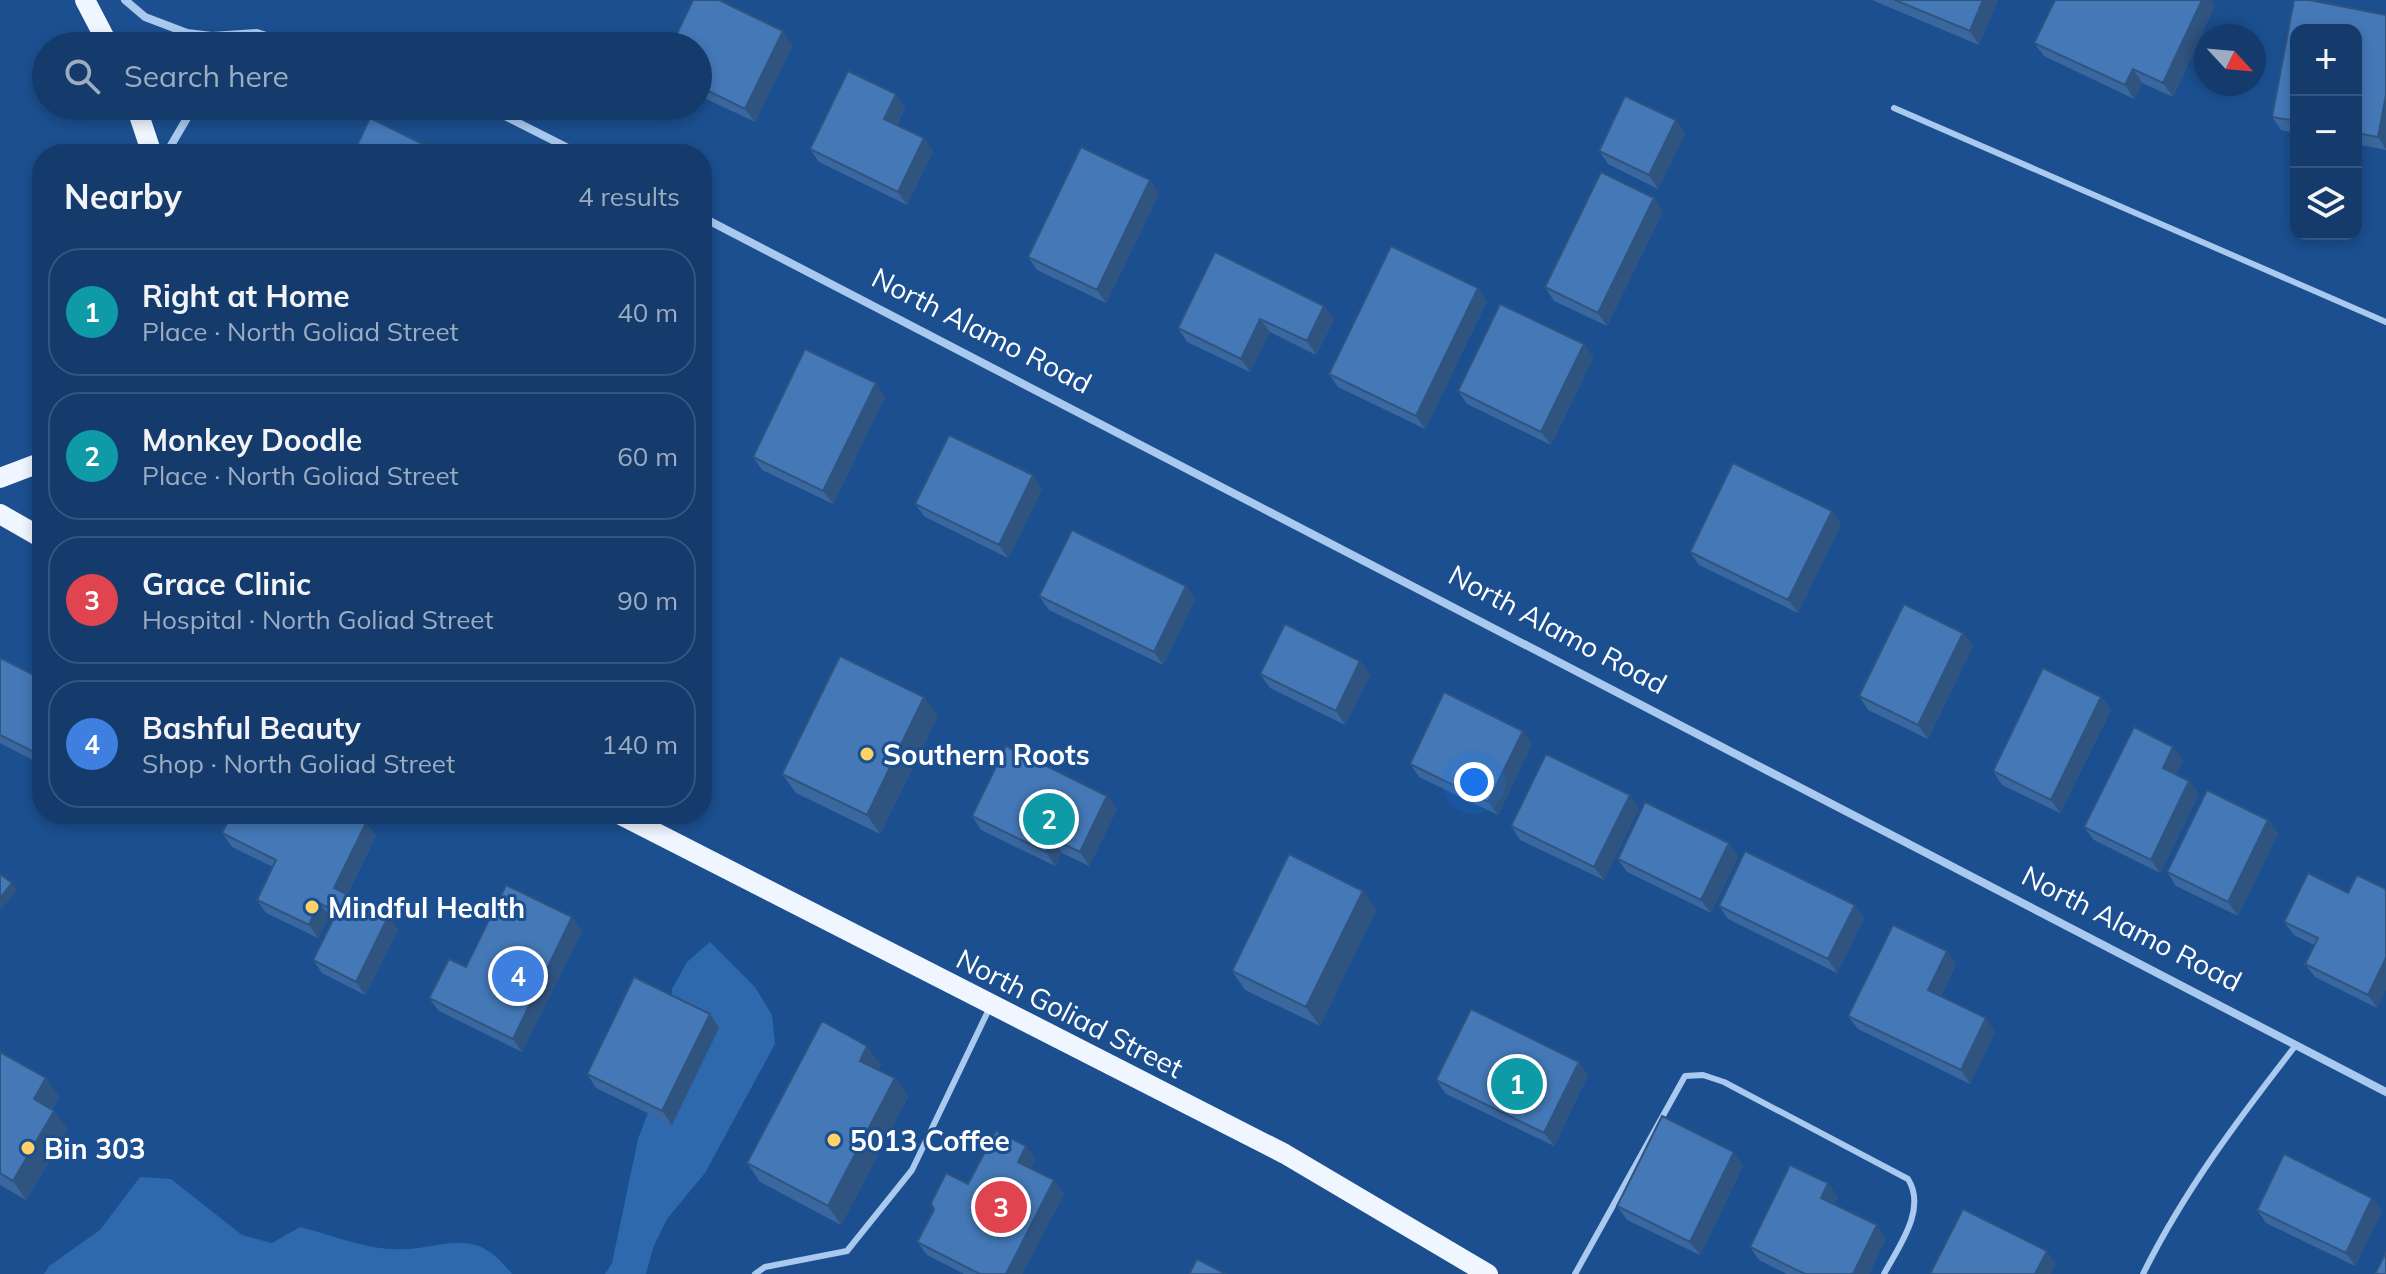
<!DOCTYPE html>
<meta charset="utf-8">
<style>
:root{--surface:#143b6b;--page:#214673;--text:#f1f3f6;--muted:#9dadc1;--line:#33557e;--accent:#ea580c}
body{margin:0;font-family:Mulish,sans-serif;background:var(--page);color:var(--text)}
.controls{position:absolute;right:24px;top:24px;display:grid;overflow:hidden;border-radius:16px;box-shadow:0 4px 12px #0003}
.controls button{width:72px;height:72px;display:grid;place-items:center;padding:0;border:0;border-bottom:2px solid var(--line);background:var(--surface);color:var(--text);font:40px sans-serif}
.compass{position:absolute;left:2194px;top:24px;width:72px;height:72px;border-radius:50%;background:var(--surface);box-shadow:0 4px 12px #0003;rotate:116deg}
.you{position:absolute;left:1474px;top:782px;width:28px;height:28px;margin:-20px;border:6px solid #fff;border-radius:50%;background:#1a73e8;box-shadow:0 0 0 12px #1a73e833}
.badge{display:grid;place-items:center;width:52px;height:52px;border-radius:50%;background:var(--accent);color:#fff;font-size:26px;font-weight:700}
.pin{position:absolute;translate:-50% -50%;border:4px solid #fff;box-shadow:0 2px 8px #0006}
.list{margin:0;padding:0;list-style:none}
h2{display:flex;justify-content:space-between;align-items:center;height:104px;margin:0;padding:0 32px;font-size:34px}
h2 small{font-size:26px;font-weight:400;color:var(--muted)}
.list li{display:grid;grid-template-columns:52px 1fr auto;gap:24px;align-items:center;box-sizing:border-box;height:128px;margin:0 16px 16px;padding:0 16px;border:2px solid var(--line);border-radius:32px}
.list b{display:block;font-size:30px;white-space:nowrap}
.list p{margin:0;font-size:26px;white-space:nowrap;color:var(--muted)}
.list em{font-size:26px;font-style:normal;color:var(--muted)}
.icon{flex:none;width:44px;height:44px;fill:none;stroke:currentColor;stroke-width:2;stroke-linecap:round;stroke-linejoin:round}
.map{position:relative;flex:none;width:2386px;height:1274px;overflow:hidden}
.search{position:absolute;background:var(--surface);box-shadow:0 4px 12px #0003;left:32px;top:32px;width:680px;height:88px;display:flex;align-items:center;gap:20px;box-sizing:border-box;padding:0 28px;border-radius:44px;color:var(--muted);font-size:30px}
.panel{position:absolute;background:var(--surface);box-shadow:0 4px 12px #0003;left:32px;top:144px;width:680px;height:680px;border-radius:32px}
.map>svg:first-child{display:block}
.green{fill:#2e69ad}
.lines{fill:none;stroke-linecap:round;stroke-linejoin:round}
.service{stroke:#a9c9ee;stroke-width:6}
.minor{stroke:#a9c9ee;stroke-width:8}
.primary{stroke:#f0f6ff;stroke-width:20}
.wall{fill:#3a679d}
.shaded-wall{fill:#305480}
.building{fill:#4478b7;stroke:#305480;stroke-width:2}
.poi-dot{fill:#ffd166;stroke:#1b4f8f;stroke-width:3}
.labels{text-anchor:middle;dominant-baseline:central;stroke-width:6;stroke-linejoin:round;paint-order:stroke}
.street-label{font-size:28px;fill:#fff;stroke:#1b4f8f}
.poi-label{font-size:28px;font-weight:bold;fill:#fff;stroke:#1b4f8f;text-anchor:start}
</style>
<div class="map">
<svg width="2386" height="1274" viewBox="0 0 2386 1274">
<rect width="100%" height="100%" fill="#1b4f8f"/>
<path class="green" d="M710,942l45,45 17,28 3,29 -70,129 -38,46 -14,29 -7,26h-41l7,-11 26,-124 33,-88 1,-62 15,-27z
M140,1177l31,2 71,56 30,8 28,-16c29,7 62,21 92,22 51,3 79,-28 120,25h-468l5,-8 51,-36z"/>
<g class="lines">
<path class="service" d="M1894,108l492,214
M755,1274l10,-7 82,-16 65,-81 78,-163
M1575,1274l110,-198 18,-1 21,7 184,97c19,30 -9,67 -24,95
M2143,1274c41,-83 96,-156 153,-229"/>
<path class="minor" d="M125,0l20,17 42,16 25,3 45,-3 40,13
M485,106l95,48
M166,154l28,-48
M702,217l1684,875"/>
<path class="primary" d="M85,0l24,46
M136,106l16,48
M0,478l42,-16
M0,514l42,24
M619,814l666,340 203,120"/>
</g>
<path class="wall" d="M1872,0h126l-19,45z
M2294,0h15l77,15v135l-30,-6v-114h-60v103l-15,-3 -9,-13z
M2215,5l-42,92 -31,-14 -8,16 -90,-43 -10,-13z
M793,45l-38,77 -57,-27v-49z
M896,94l9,14 -8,17 36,26 -26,54 -88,-43 -9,-13z
M1676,120l9,14 -27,55 -50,-25 -9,-13z
M1159,194l-53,109 -69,-33 -9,-13z
M1663,211l-56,115 -53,-25 -9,-14z
M1478,288l9,13 -62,128 -87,-42 -9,-13z
M1324,306l10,13 -18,36 -46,-23 -20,40 -63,-30 -9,-14z
M1584,344l9,14 -42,87 -84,-41 -9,-13z
M885,397l-52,107 -71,-34 -9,-13z
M1042,489l-34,69 -83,-41 -10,-13z
M1841,524l-43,89 -99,-48 -9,-13z
M1186,586l9,13 -32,66 -114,-55 -10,-14z
M1963,633l10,13 -45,93 -60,-29 -9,-14z
M0,658l42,21v86l-42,-22z
M1360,661l10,14 -25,50 -75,-37 -10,-14z
M2101,697l10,13 -51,103 -58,-28 -9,-14z
M938,716l-58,118 -84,-41 -14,-19z
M1532,744l-34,71 -79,-38 -9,-13z
M2183,760l-7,14 13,7 10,13 -39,79 -66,-33 -10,-13z
M1107,796l10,13 -28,57 -27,-13 -7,13 -74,-36 -9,-14z
M1639,808l-35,72 -84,-40 -9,-14z
M2268,820l10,13 -40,83 -62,-30 -9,-14z
M366,823l10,13 -29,58 51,35 -33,66 -43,-22 -9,-13 20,-41 -4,-3 -11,22 -52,-25 -9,-13 16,-33 -41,-20 -10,-14z
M1729,843l9,14 -27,56 -84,-41 -9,-13z
M2308,873l69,135 -62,-31 -10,-13 9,-19 -20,-10 -10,-13z
M1363,891l13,19 -56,116 -75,-36 -13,-19z
M1855,905l9,13 -27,55 -109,-54 -9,-13z
M572,917l10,14 -60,121 -83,-41 -10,-13 37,-31z
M1956,964l-15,32 54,36 -25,52 -112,-55 -10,-13z
M719,1028l-47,97 -76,-37 -9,-14z
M0,1052l46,26 13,19 -7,13 2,1 14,19 -42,70 -26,-15z
M881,1065l-3,5 17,8 13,19 -67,128 -81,-43 -13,-19z
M1588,1075l-34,71 -108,-52 -10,-14z
M1026,1146l9,14 -4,8 33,26 -42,80h-58l-37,-19 -10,-13 17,-32 34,-26z
M1743,1166l-43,89 -73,-35 -10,-14z
M1838,1197l-4,7 52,34 -17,36h-82l-28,-14 -9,-13z
M2372,1198l10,13 -27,55 -89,-43 -9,-13z"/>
<path class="shaded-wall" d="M1983,0h15l-19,45 -9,-14z
M2202,0h10l3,5 -42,92 -10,-14z
M783,31l10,14 -38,77 -10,-13z
M2133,69l9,14 -8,16 -9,-14z
M896,94l9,14 -12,24 -9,-13z
M2386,95v54l-8,-12z
M1676,120l9,14 -27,55 -9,-14z
M924,138l9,13 -26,54 -9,-13z
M1150,180l9,14 -53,109 -9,-13z
M1654,198l9,13 -56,115 -9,-13z
M1478,288l9,13 -62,128 -9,-13z
M1324,306l10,13 -18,36 -9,-14z
M1260,319l10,13 -20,40 -9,-13z
M1584,344l9,14 -42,87 -10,-13z
M876,383l9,14 -52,107 -10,-13z
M1033,475l9,14 -34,69 -9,-13z
M1832,511l9,13 -43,89 -10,-13z
M1186,586l9,13 -32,66 -9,-13z
M1963,633l10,13 -45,93 -10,-14z
M1360,661l10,14 -25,50 -9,-14z
M924,697l14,19 -58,118 -13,-19z
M2101,697l10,13 -51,103 -9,-13z
M1523,731l9,13 -34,71 -10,-13z
M2173,747l10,13 -11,21 -9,-13z
M2189,781l10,13 -39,79 -9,-13z
M1630,795l9,13 -35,72 -10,-13z
M1107,796l10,13 -28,57 -9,-14z
M2268,820l10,13 -40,83 -10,-14z
M366,823l10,13 -33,65 -9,-13z
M1053,839l9,14 -7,13 -9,-14z
M1729,843l9,14 -27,56 -10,-13z
M12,883l5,7 -17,21v-13z
M1363,891l13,19 -56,116 -14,-19z
M319,903l10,13 -11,22 -9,-13z
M1855,905l9,13 -27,55 -9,-14z
M389,915l9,14 -33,66 -9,-13z
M572,917l10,14 -60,121 -9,-13z
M1947,951l9,13 -19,40 -9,-14z
M2386,958v32l-9,18 -9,-13z
M710,1014l9,14 -47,97 -10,-14z
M1986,1018l9,14 -25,52 -9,-14z
M867,1046l14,19 -8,15 -13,-19z
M1579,1062l9,13 -34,71 -10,-13z
M46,1078l13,19 -12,21 -13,-19z
M895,1078l13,19 -67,128 -13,-19z
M54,1111l14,19 -42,70 -13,-19z
M1026,1146l9,14 -7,15 -10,-13z
M1734,1152l9,14 -43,89 -10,-13z
M1054,1180l10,14 -42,80h-16z
M1828,1183l10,14 -7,14 -10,-13z
M2372,1198l10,13 -27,55 -9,-13z
M1877,1225l9,13 -17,36h-16z
M2047,1251l9,13 -5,10h-16z"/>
<path class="building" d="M693,0h26l64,31 -38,78 -47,-23v-40h-27z
M1895,0h88l-13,31z
M2055,0h147l-39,83 -30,-14 -8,16 -91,-42z
M2294,0h15l77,15v80l-8,42 -22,-4v-103h-60v91l-24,-4z
M848,71l48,23 -12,25 40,19 -26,54 -88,-43z
M1625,96l51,24 -27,55 -50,-24z
M370,118l73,36h-90z
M1081,147l69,33 -53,110 -69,-33z
M1601,172l53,26 -56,115 -53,-26z
M1391,246l87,42 -62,128 -87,-42z
M1215,252l109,54 -17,35 -47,-22 -19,40 -63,-31z
M1500,304l84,40 -43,88 -83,-41z
M805,349l71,34 -53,108 -70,-34z
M949,435l84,40 -34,70 -84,-41z
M1733,463l99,48 -44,89 -98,-48z
M1072,530l114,56 -32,66 -115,-56z
M1904,604l59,29 -45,92 -59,-29z
M1285,624l75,37 -24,50 -76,-37z
M840,656l84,41 -57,118 -85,-41z
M0,658l42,21v77l-42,-21z
M2043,668l58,29 -50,103 -58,-29z
M1444,692l79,39 -35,71 -78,-38z
M2134,727l39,20 -10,21 26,13 -38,79 -67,-33z
M1006,746l101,50 -27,56 -27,-13 -7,13 -74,-36z
M1546,754l84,41 -36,72 -83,-41z
M2207,790l61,30 -40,82 -61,-30z
M1645,802l84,41 -28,57 -83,-41z
M232,814h116l18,9 -32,65 55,27 -33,67 -43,-22 24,-48 -18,-9 -10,22 -52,-25 19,-40 -54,-27z
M1745,851l110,54 -27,54 -109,-53z
M1289,854l74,37 -57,116 -74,-36z
M2308,873l40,20 9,-18 29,14v69l-18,37 -63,-31 13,-26 -34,-16z
M0,874l12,9 -12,15z
M506,885l66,32 -59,122 -84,-41 20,-39 17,8z
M1893,925l54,26 -19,39 58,28 -25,52 -113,-54z
M634,977l76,37 -48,97 -75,-37z
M1471,1009l108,53 -35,71 -108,-53z
M822,1021l45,25 -7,15 35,17 -67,128 -81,-43z
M0,1052l46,26 -12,21 20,12 -41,70 -13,-8z
M1662,1116l72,36 -44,90 -73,-36z
M996,1131l30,15 -8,16 36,18 -48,94h-26l-63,-32 17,-32 -3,-7 15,-30 22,11z
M2284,1154l88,44 -26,55 -89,-43z
M1790,1165l38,18 -7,15 56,27 -24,49h-48l-55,-27z
M1963,1209l84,42 -12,23h-105z
M2386,1252v22h-11z
M1197,1259l29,15h-37z"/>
<g class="poi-dot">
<circle cx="867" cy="754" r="8"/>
<circle cx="312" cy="907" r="8"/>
<circle cx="834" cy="1140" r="8"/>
<circle cx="28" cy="1148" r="8"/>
</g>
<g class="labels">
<g class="street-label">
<text transform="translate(982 330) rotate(27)">North Alamo Road</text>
<text transform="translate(1558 629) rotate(28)">North Alamo Road</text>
<text transform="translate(2132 928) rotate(27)">North Alamo Road</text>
<text transform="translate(1070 1013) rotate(27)">North Goliad Street</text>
</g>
<g class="poi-label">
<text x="883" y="754">Southern Roots</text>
<text x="328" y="907">Mindful Health</text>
<text x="850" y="1140">5013 Coffee</text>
<text x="44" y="1148">Bin 303</text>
</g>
</g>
</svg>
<div class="controls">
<button>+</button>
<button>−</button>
<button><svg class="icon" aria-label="layers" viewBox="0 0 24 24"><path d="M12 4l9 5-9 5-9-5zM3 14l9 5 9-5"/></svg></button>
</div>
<svg class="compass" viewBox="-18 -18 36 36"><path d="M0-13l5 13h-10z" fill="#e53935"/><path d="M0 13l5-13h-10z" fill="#9dadc1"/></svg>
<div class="you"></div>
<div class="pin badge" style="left:1517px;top:1084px;background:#0f9aa8">1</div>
<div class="pin badge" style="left:1049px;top:819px;background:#0f9aa8">2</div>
<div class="pin badge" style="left:1001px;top:1207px;background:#e0444e">3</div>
<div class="pin badge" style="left:518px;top:976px;background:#3f7fe0">4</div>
<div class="search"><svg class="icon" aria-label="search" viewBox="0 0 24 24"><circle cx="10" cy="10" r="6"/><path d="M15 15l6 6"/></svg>Search here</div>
<section class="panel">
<h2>Nearby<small>4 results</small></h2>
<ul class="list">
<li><span class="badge" style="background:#0f9aa8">1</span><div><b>Right at Home</b><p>Place · North Goliad Street</p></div><em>40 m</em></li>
<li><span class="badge" style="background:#0f9aa8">2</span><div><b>Monkey Doodle</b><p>Place · North Goliad Street</p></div><em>60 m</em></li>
<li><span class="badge" style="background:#e0444e">3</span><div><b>Grace Clinic</b><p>Hospital · North Goliad Street</p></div><em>90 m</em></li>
<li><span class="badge" style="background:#3f7fe0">4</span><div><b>Bashful Beauty</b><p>Shop · North Goliad Street</p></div><em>140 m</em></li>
</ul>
</section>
</div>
